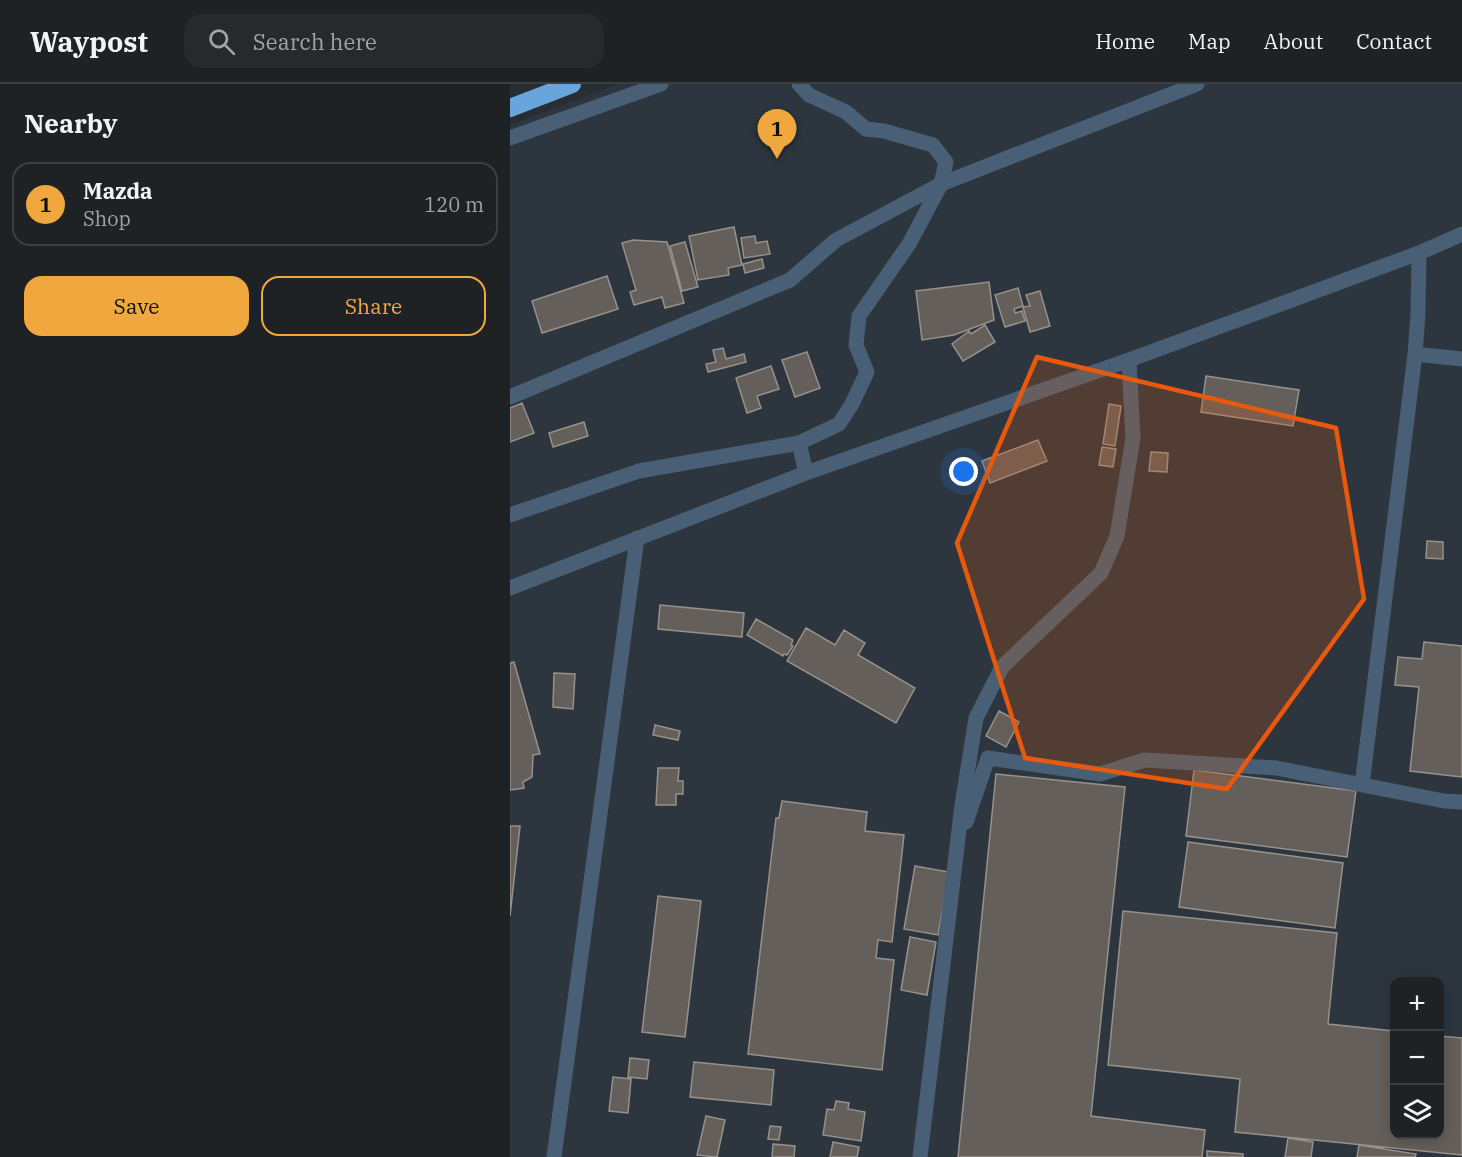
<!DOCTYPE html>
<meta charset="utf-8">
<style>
:root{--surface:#1e2225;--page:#262a2d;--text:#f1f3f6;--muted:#a1a4a7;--line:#3c3f42;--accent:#efa73e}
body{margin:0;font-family:"IBM Plex Serif",serif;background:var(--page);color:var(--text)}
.controls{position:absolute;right:18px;bottom:18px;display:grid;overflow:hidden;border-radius:12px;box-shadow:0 3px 15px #0003}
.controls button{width:54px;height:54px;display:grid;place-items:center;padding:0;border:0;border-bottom:2px solid var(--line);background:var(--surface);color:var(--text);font:30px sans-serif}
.you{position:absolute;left:454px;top:388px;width:21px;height:21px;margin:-15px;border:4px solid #fff;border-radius:50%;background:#1a73e8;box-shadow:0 0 0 9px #1a73e833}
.badge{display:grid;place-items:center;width:39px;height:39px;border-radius:50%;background:var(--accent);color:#111;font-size:20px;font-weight:700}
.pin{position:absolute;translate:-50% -50px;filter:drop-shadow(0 2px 3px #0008)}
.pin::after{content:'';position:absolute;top:32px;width:21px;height:18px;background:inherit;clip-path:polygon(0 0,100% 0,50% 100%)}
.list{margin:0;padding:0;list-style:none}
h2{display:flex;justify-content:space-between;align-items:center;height:78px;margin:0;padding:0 24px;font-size:26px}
h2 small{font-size:20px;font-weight:400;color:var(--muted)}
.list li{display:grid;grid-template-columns:39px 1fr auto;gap:18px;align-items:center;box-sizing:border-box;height:84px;margin:0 12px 12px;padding:0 12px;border:2px solid var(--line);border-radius:18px}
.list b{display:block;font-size:22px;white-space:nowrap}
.list p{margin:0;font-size:20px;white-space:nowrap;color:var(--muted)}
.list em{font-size:20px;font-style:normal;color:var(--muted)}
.actions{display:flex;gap:12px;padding:18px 24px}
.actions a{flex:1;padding:14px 0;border:2px solid var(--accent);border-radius:18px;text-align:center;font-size:21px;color:var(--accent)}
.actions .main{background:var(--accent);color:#111}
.icon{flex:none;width:33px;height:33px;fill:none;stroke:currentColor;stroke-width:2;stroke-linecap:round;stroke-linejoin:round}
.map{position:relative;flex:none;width:952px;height:1073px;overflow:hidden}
header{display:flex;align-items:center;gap:36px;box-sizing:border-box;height:84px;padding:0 30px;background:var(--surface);border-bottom:2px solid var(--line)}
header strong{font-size:28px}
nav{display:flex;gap:33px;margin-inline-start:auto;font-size:21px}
.search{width:420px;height:54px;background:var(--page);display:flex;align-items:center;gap:15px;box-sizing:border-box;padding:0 21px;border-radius:18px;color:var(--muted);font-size:22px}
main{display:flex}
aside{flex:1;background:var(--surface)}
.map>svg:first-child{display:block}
.built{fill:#2d363f;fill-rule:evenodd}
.building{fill:#645f5a;stroke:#97918b;stroke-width:1.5}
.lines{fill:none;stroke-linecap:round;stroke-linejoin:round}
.minor{stroke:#485f76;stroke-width:15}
.highway{stroke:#68a5dd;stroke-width:18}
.marked{fill:#e8590c;fill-opacity:0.2;stroke:#e8590c;stroke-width:4.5;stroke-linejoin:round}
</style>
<header>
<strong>Waypost</strong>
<div class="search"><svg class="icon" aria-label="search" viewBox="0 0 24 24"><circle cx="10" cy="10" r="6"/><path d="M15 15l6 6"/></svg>Search here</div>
<nav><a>Home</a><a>Map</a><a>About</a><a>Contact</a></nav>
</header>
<main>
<aside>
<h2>Nearby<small></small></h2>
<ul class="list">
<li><span class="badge">1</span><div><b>Mazda</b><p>Shop</p></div><em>120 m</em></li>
</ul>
<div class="actions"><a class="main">Save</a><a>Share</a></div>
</aside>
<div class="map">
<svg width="952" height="1073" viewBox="0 0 952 1073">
<rect width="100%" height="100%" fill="#282d31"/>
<path class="built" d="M108,0h844v1073h-952v-1032zM884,898h46v152h-46z"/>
<path class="building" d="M224,143l8,38 -14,3 1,7 -31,5 -9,-44z
M245,152l1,7 11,-2 3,13 -26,4 -3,-20z
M123,156l34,2 17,61 -19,5 -3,-11 -28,8 -4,-13 6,-2 -14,-47z
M175,158l13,45 -16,4 -12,-45z
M252,175l2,9 -19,5 -2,-9z
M97,192l11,33 -76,24 -10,-32z
M479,198l5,38 -40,15 -32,5 -6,-49z
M508,204l5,18 -9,3 1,4 7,-2 3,10 -20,6 -10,-32z
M530,207l10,35 -20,6 -7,-25 7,-1 -4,-11z
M475,241l10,17 -32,19 -11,-17 17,-13 2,3z
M213,264l3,11 18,-5 2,8 -38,10 -2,-8 10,-2 -3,-12z
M297,268l13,36 -25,9 -13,-37z
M261,282l8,23 -22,7 4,12 -14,5 -11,-35z
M696,292l93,14 -6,36 -92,-14z
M12,319l12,30 -24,9v-34z
M599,320l12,2 -6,40 -12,-2z
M74,338l4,14 -35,11 -4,-14z
M528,356l9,21 -57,22 -8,-22z
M592,363l14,2 -3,18 -14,-2z
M641,368l17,1 -1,19 -18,-1z
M917,457l16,1v17l-17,-1z
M150,521l84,8 -2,24 -84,-8z
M246,535l37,21 -2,5 2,1 -6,9 -3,-1 -1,2 -36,-21z
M296,544l29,17 9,-15 21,13 -7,12 57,33 -19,35 -109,-62z
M914,558l38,4v131l-52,-6 9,-84 -24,-2 3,-28 24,2z
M4,578l26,92 -7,1 -1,22 -9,5 1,6 -14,2v-127z
M44,589l21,1 -2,35 -20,-2z
M489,627l20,11 -13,25 -20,-11z
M145,641l25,6 -2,9 -25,-5z
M148,684h21l-1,13h5v13h-7v11h-20z
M684,686l162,21 -9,66 -161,-21z
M486,690l129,13 -34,329 114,14 -3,27h-244z
M272,717l85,11 -2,19 39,4 -12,107 -14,-2 -2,18 18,2 -12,110 -134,-16 28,-236h3z
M0,742h10l-10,90z
M678,758l155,21 -8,65 -156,-21z
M405,782l34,6 -11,63 -34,-6z
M148,812l43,5 -16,136 -43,-5z
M613,827l214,22 -9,91 66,7v103h46v-98l22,2v117l-227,-23 5,-53 -132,-14z
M400,853l26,5 -9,53 -26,-5z
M120,974l19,2 -2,19 -19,-2z
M184,978l80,8 -3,35 -81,-8z
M103,993l18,2 -3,34 -19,-2z
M326,1017l13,2 -1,6 17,3 -4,29 -38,-6 4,-26 7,1z
M196,1032l19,4 -8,37 -20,-2z
M260,1042l11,1 -2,13 -11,-1z
M778,1054l25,4 -2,15h-26z
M323,1058l26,5 -2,10h-27z
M263,1060l22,2 -1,11h-22z
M849,1061l57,9 -1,3h-58z
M697,1067l36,3v3h-36z"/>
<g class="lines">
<path class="minor" d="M0,54l151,-54
M909,169l-1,61 -3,40 47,5
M0,313l280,-117 46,-40 105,-56 256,-100
M289,359l7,30
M0,431l129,-44 160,-28 40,-19 13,-20 15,-32 -11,-27 3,-29 50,-72 32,-60 5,-22 -13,-17 -49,-14 -18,-2 -20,-17 -37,-17 -10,-11
M0,504l296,-115 323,-113 290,-107 43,-19
M852,701l53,-431
M456,738l22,-64 112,16 45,-14 131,8 168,33 18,1
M44,1073l83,-619
M410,1073l42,-352 14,-87 26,-51 99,-94 16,-37 16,-98 -4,-78"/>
<path class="highway" d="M0,24l62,-24"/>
</g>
<path class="marked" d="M527,273l299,71 28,171 -137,190 -202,-31 -68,-215z"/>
</svg>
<div class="controls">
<button>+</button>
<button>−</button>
<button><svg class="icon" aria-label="layers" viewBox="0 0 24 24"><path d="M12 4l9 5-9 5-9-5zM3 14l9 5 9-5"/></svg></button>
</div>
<div class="you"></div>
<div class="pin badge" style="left:267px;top:75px">1</div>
</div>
</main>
